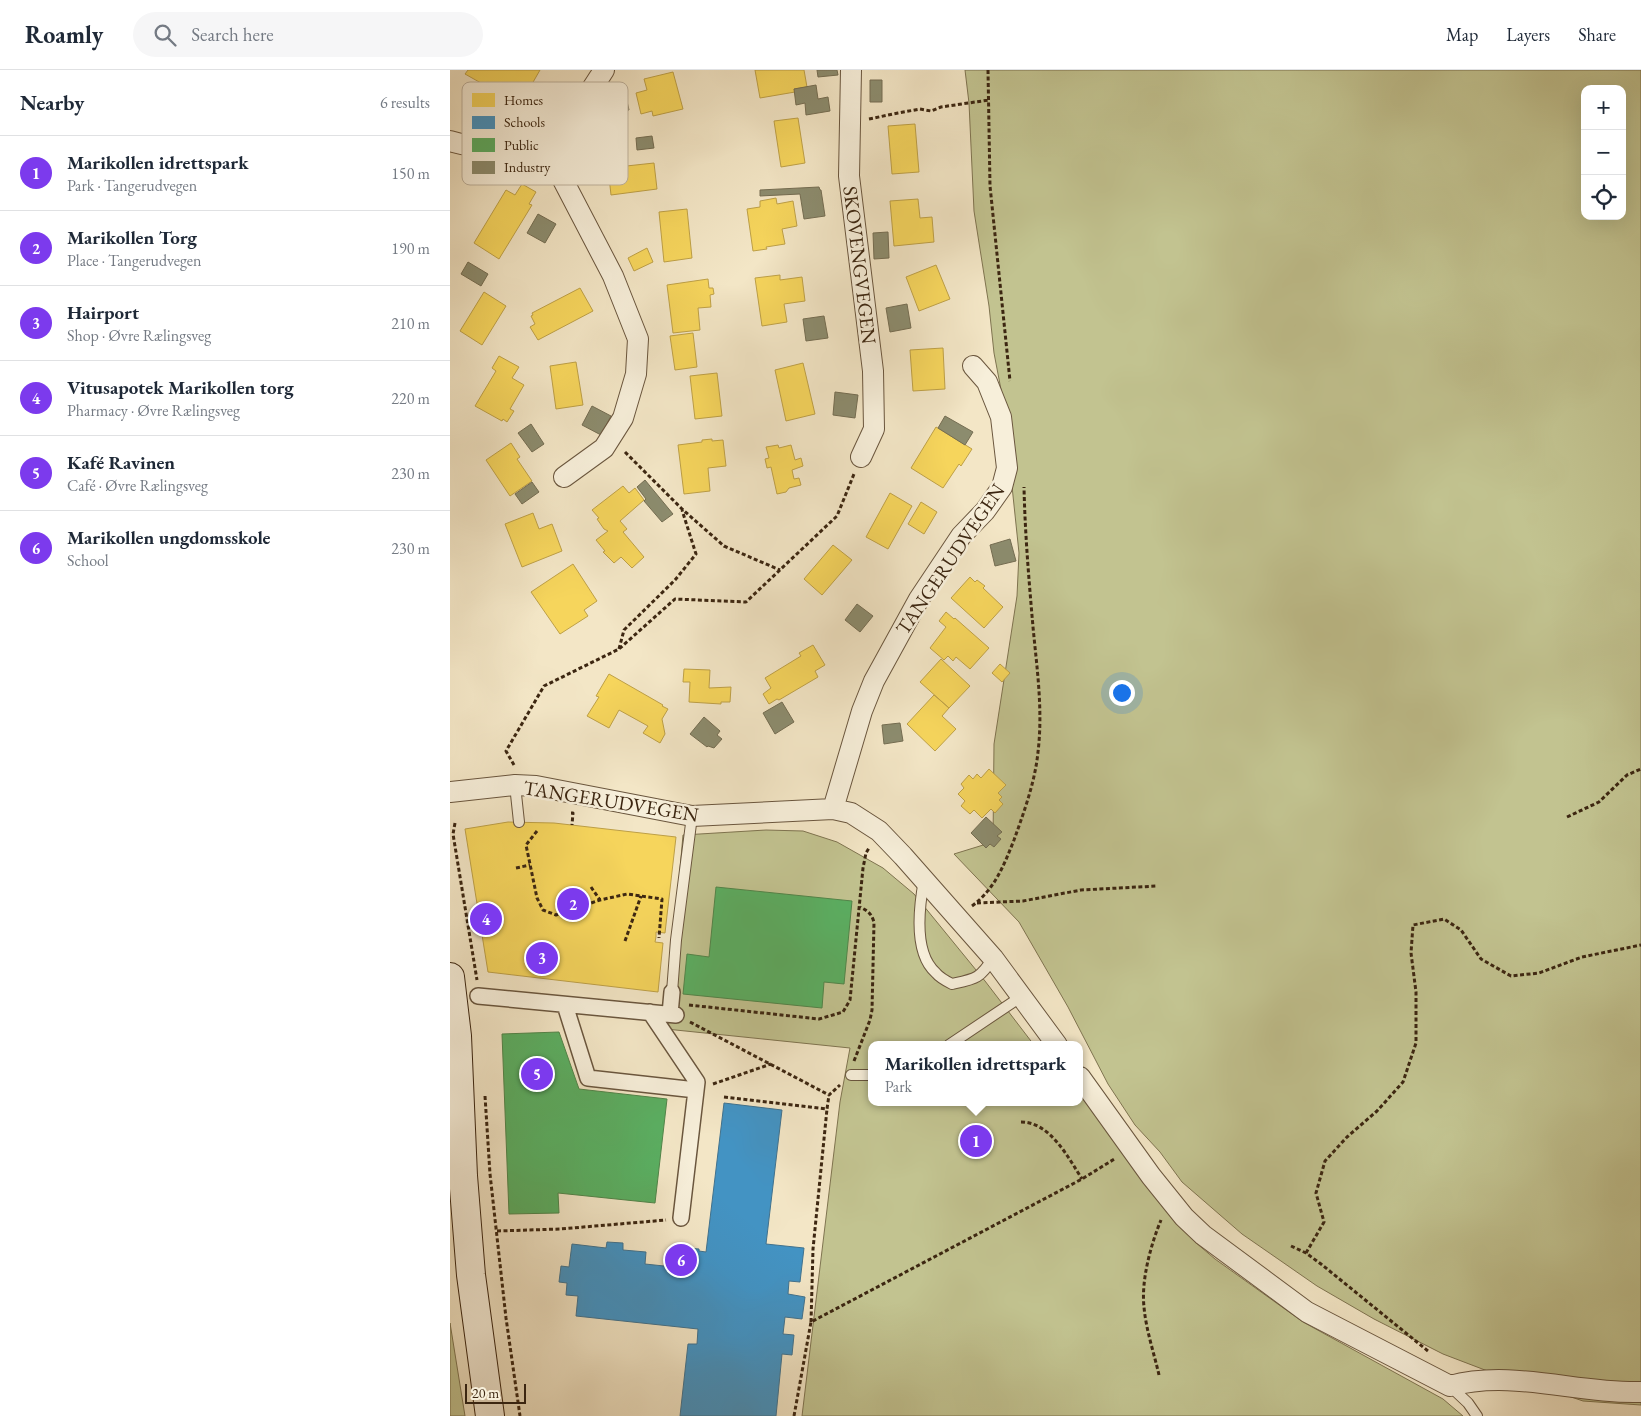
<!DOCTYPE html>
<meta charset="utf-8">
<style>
:root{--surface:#fff;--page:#f6f6f7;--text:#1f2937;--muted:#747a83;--line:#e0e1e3;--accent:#7c3aed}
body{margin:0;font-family:"EB Garamond",serif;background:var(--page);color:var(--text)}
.controls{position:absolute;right:15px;top:15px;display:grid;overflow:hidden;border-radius:10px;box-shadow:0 5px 20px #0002}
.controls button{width:45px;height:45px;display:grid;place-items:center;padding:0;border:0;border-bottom:1px solid var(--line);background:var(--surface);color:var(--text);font:25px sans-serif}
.scale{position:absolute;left:15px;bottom:12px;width:61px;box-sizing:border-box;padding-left:5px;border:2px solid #3c2611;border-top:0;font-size:14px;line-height:18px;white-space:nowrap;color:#3c2611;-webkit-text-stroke:4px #f7efda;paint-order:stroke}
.you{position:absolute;left:671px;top:622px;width:18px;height:18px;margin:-12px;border:4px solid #fff;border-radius:50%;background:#1a73e8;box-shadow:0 0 0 8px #1a73e833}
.badge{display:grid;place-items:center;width:32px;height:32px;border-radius:50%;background:var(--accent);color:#fff;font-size:16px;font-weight:700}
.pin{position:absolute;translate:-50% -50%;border:2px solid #fff;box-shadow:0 1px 5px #0006}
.popup{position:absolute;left:418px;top:971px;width:215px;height:65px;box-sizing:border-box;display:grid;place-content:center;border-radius:10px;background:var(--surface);filter:drop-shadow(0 1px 4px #0005);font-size:16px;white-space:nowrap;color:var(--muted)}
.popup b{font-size:19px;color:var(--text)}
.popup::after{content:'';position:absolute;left:50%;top:100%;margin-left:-10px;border:10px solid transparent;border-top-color:var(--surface)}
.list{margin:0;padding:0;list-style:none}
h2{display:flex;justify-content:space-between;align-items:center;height:65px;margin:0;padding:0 20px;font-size:21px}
h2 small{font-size:16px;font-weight:400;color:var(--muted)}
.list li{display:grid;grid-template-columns:32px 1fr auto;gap:15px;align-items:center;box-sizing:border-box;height:75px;padding:0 20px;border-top:1px solid var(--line)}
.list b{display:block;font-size:19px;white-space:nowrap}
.list p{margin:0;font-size:16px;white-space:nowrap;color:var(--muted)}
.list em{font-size:16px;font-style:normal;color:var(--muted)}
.icon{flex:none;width:28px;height:28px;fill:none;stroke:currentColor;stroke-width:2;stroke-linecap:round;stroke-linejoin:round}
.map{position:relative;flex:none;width:1191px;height:1346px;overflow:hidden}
header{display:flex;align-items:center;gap:30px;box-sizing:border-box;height:70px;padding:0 25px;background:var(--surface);border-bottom:1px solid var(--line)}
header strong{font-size:24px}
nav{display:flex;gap:28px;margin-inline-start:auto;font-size:18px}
.search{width:350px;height:45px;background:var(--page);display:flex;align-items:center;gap:12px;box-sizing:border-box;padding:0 18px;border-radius:28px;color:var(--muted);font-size:19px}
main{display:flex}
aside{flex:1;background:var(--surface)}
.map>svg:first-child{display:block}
.green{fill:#c2c390;stroke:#7f7450;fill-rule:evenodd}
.homes{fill:#f6d55c;stroke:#bea046}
.schools{fill:#4393c3;stroke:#41728e}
.public{fill:#5aae61;stroke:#518549}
.industry{fill:#8c8c6e;stroke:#746d52}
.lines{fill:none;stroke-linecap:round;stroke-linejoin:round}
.service-casing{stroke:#6a563e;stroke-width:12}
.pedestrian-casing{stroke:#6a563e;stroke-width:18}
.minor-casing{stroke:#6a563e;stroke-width:22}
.secondary-casing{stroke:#3c2611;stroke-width:30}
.path{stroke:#3c2611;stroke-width:3;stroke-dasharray:4 2.5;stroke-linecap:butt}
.service{stroke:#f7efda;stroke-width:10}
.pedestrian{stroke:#f7efda;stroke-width:15}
.minor{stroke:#f7efda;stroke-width:20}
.secondary{stroke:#f7efda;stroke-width:28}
.labels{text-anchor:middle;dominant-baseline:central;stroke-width:5;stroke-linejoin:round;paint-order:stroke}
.street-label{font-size:20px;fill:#3c2611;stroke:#f7efda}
.key{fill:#f7efda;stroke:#bfb39e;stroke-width:1}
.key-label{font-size:14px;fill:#3c2611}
</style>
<header>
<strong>Roamly</strong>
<div class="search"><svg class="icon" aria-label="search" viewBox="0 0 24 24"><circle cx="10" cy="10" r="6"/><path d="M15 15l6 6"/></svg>Search here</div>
<nav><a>Map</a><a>Layers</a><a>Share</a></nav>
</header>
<main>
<aside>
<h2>Nearby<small>6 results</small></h2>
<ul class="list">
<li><span class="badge">1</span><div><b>Marikollen idrettspark</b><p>Park · Tangerudvegen</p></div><em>150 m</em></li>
<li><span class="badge">2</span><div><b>Marikollen Torg</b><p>Place · Tangerudvegen</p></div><em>190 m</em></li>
<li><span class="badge">3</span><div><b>Hairport</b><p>Shop · Øvre Rælingsveg</p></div><em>210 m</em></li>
<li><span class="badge">4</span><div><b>Vitusapotek Marikollen torg</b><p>Pharmacy · Øvre Rælingsveg</p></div><em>220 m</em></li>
<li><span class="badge">5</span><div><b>Kafé Ravinen</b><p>Café · Øvre Rælingsveg</p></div><em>230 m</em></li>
<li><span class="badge">6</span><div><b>Marikollen ungdomsskole</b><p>School</p></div><em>230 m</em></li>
</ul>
</aside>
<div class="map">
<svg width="1191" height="1346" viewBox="0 0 1191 1346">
<rect width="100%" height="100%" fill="#f3e6c6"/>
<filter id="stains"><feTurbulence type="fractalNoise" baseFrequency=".004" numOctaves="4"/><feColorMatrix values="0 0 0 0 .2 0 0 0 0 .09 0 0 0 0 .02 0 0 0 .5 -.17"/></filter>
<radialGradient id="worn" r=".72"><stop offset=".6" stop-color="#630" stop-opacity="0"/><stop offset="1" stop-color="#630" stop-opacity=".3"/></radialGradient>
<path class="green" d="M515,0h676v1335l-58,-4 -47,-16 -38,-10 -55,-21 -69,-35 -57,-33 -75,-52 -60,-52 -22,-30 -25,-27 -27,-41 -40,-77 -49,-85 -65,-68 39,-12 1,-98 23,-148 2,-43 -16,-153 -9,-47 -5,-47 -15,-95 -5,-108zM1135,19h37v127h-37z
M316,760l37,1 34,11 46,26 31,26 71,87 49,64h-162v57h208v-5l2,-2 94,124 19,23 20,17 88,63 140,77 20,17h-661l38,-314 10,-54 -184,-19 17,-194z
M0,1253l15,93h-15z"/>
<path class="homes" d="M18,0h72l-20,35 -55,-31z
M305,0h49l3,17 -13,2 1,3 -35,6z
M223,2l10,37 -30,7 -1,-5 -11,3 -5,-21 11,-3 -3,-11z
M348,48l7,45 -24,4 -7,-46z
M465,54l4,48 -27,2 -4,-48z
M204,93l3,26 -46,6 -3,-27z
M72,114l14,8 -7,12 3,1 -33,54 -25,-16 32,-53 9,5z
M326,128l1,6 16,-3 4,25 -15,3 3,15 -19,3 1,2 -14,2 -6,-42 13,-2v-6z
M468,129l2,19 12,-1 2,25 -40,4 -4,-45z
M237,139l5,49 -28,4 -5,-50z
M197,178l6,14 -19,9 -6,-13z
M486,195l14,34 -31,12 -13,-34z
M330,205v5l22,-3 3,24 -21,3 3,18 -25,4 -7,-48z
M258,209l1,9h4l1,6 -4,1 1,12 -13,1 2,22 -27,3 -6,-48z
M130,218l13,23 -55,29 -8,-13 5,-3 -4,-8 2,-1 -1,-2z
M34,222l22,14 -24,39 -22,-14z
M243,263l4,34 -22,3 -5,-34z
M493,278l2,41 -32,2 -3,-41z
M49,286l20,11 -7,11 12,7 -14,24 4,2 -7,11 -4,-3 -1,2 -27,-15 21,-35 -4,-3z
M126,292l7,43 -27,4 -6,-43z
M353,293l12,51 -29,7 -11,-51z
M267,303l5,43 -27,3 -5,-43z
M486,357l36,22 -11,17 -2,-2 -16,24 -32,-20z
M262,369v2l11,-1 3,26 -18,2 2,23 -26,3 -6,-49 24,-3v-2z
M61,373l9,14 -3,2 15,22 -22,15 -24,-36z
M328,375l1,3 12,-3 4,15 6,-2 2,8 -11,4 2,9 5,-1 2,7 -12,3 -3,4 -9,2 -6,-27 -4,1 -2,-9 4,-1 -3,-11z
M173,416l6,7 6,-5 9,12 -24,21 7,8 -4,3 21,25 -12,11 -11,-11 -7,6 -11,-11 2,-1 -9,-11 12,-9 -4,-2 -7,-10 2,-1 -7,-8z
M440,423l22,13 -24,43 -22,-12z
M471,432l16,10 -13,22 -16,-10z
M83,443l6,16 13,-5 10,27 -40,16 -17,-43z
M383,475l19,15 -30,35 -18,-16z
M123,494l24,37 -13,9 4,6 -28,18 -29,-42z
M520,507l5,5 2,-2 8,6 -2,2 20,19 -19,21 -33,-30z
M496,542l8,7 1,-1 34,30 -19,21 -14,-12 -3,4 -5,-5 -4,4 -14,-12 16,-21 -7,-6z
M363,575l12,20 -10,6 3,6 -39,23 -2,-1 -8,5 -6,-10 8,-6 -6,-10 36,-22 -2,-3z
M491,589l29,27 -21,22 -29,-26z
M550,594l10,9 -8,9 -10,-9z
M234,599l26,1 -1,18 22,-1 -1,15h-9v2l-32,-2 1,-20h-7z
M159,604l54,31 -1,1 6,3 -6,10 3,15 -5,9 -17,-10 5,-7 -29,-16 -10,18 -22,-12 12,-19 -3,-1z
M484,625l15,13 -7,8 14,13 -21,22 -28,-27z
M539,699l17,16 -8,8 4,4 -3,3 4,4 -8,9 -4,-4 -9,9 -8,-8 -4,4 -9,-8 4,-5 -7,-7 6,-6 -3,-4 8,-9 4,4 4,-5 4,4z
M58,752l46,1 122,14 -11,96 -9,-1v5l-1,5 8,1 -5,49 -170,-20 -23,-143z"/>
<path class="schools" d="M274,1033l58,7 -16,134 38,4 -4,34 -11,-1 -1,13 17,3 -3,22 -17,-2 -2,17 11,1 -2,20 -10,-1 -6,62h-96l8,-72h9l1,-15 -122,-13 2,-20 -12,-1 1,-12 -8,-1 2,-16 8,1 3,-23 34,4 1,-6 16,1v7l23,2 -1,12 38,4v-2l-3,-1 2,-15h3v-2l14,1v2l7,1z"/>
<path class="public" d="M266,817l136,14 -8,83 -20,-2 -2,26 -139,-14 4,-40 22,3z
M109,962l20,57 88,10 -12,104 -97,-10 1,20 -50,1 -7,-180z"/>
<path class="industry" d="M367,0h20l1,5 -20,2z
M420,10h12v22h-12z
M366,15l2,14 10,-2 2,14 -24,4 -1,-12 -9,2 -2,-16z
M174,18l5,22 -12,2 -5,-21z
M202,66l2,12 -17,2 -1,-12z
M369,117l1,3h1l4,26 -21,3 -4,-25 -40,2v-6z
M88,144l18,10 -11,19 -18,-10z
M438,162l1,26 -15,1 -1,-26z
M18,192l20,12 -7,12 -20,-12z
M457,234l4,24 -21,4 -4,-24z
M374,246l4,22 -22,3 -3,-22z
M385,322l23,3 -3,23 -22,-3z
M142,336l19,10 -10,19 -19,-10z
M495,346l28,16 -8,13 -27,-17z
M81,354l13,20 -12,8 -14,-19z
M195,410l28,34 -11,8 -18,-21 2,-2 -9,-12z
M82,412l7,10 -17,12 -7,-10z
M560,469l6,22 -21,5 -5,-21z
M407,534l16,12 -13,16 -15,-12z
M332,632l12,20 -19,12 -12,-21z
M254,647l16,14 -3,4 5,4 -8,9 -6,-2 -1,1 -17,-13z
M450,653l3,18 -19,3 -2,-19z
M536,747l16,15 -5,4 4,3 -7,8 -4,-3 -4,4 -15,-15z"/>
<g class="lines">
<g class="service-casing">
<path id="service" d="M65,715l4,37
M474,810c-5,27 -11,73 12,93 4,5 10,8 16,11 23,-5 28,-5 41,-26
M222,922l4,-52 16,-124
M499,975l73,-49
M401,1005h21
M1000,1316l18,17 9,13"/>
</g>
<g class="pedestrian-casing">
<path id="pedestrian" d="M28,926l198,19
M115,935l23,73 108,12
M200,942l47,70 -16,136
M220,944l2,-22"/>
</g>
<g class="minor-casing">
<path id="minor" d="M401,0l-2,106 24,195 1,58 -13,28
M89,64l74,142 25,63 -2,35 -13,44 -19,30 -40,29
M0,71c36,11 67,4 100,-13 5,-3 12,-5 17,-9 15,-13 26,-32 37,-49
M0,722l65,-7 21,1 156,30 141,-7 18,4 28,18 24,25 90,102 64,87
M383,739l29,-98 12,-30 45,-82 42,-63 24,-25 17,-24 5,-19 -6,-51 -14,-35 -14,-16
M630,1007l71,99 33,41 19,18 104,77 143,74c62,-17 128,8 191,6"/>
</g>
<g class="secondary-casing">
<path id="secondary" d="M0,907l7,59 6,140 8,99 19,141"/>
</g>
<path class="path" d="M538,0l2,116 20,195
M419,49l29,-6 22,-4 11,2 10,-4 48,-7
M175,382l57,57 42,37 56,24
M169,579l5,-19 51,-50 21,-26 -14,-44
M64,695l-8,-14 38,-65 75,-37 56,-50 71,3 91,-86 17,-42
M121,743h2l-1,12
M1117,747l32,-15 28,-27 14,-6
M5,753l-2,11 24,146
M87,761l-11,14 11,53 6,12 13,5 44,-15 27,-6 35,5 -3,39
M66,798l14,-3
M141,817l9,13
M527,833l46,-2 58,-11 76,-4
M522,836c23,-17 32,-41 42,-66 10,-28 21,-58 24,-88 5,-42 -1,-83 -5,-125 -4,-46 -8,-93 -9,-140
M175,871l16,-45
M239,935l130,14 24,-7 7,-12 13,-132 3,-15 3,-5
M240,952l139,73 11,-10
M404,991l16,-41 2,-10 2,-88c-3,-9 -6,-11 -14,-15
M263,1014l58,-20
M35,1026l5,78 16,144 14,98
M274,1027l103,12 2,-14
M571,1052c29,0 47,35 61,57
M47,1161l63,-2 106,-9
M841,1176l15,7 15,11 107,87
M856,1183l18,-31 -8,-29 9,-32 22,-24 30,-26 26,-29 13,-39v-51l-5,-39 2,-28 31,-6 17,11 20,29 30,17 28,-3 43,-16 59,-12
M361,1252l2,-73 14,-140
M709,1305c-5,-22 -13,-45 -15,-68 -3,-27 7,-63 17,-87
M344,1346l17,-94 271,-143 34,-21"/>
<use href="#service" class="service"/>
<use href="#pedestrian" class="pedestrian"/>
<use href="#minor" class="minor"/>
<use href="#secondary" class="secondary"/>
</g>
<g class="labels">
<g class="street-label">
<text transform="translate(410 195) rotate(83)">SKOVENGVEGEN</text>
<text transform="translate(500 489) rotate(-56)">TANGERUDVEGEN</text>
<text transform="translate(161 731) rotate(9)">TANGERUDVEGEN</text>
</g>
</g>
<rect x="12" y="12" width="166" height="103" rx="8" class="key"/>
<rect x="22" y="23" width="23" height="14" fill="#f6d55c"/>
<rect x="22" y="46" width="23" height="13" fill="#4393c3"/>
<rect x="22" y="68" width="23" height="14" fill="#5aae61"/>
<rect x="22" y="91" width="23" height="13" fill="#8c8c6e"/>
<g class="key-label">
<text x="54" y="35">Homes</text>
<text x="54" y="57">Schools</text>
<text x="54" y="80">Public</text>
<text x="54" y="102">Industry</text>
</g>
<rect width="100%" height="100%" filter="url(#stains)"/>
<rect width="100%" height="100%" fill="url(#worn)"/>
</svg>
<div class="controls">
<button>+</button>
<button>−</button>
<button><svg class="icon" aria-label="locate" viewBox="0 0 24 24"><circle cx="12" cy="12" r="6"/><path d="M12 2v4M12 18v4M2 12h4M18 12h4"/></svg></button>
</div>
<div class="scale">20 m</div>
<div class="you"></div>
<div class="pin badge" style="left:526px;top:1071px">1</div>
<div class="popup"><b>Marikollen idrettspark</b>Park</div>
<div class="pin badge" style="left:123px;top:834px">2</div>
<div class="pin badge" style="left:92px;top:888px">3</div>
<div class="pin badge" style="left:36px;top:849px">4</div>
<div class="pin badge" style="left:87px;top:1004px">5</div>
<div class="pin badge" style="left:231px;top:1190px">6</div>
</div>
</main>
